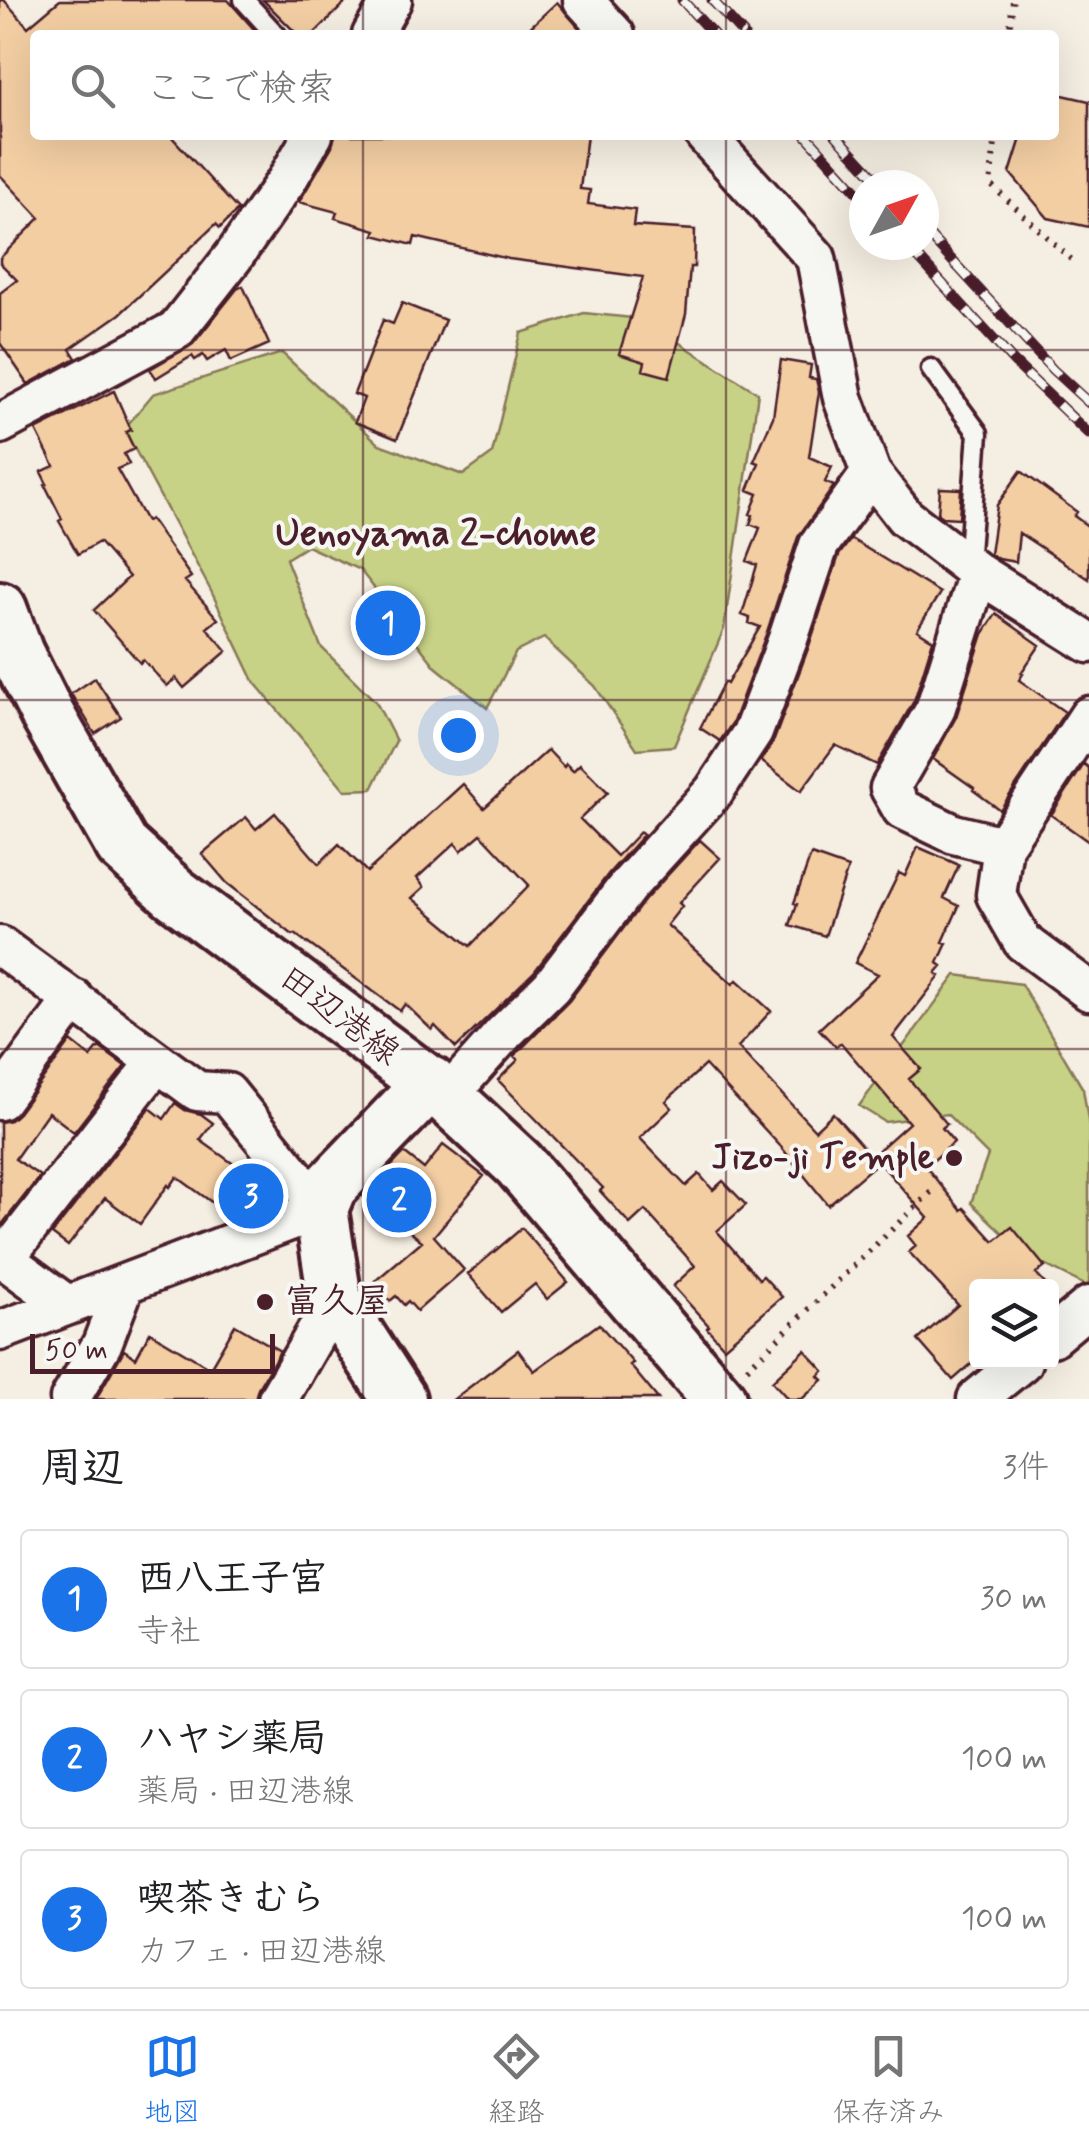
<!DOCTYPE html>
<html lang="ja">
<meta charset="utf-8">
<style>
:root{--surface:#fff;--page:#f6f6f6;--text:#202124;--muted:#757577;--line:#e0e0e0;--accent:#1a73e8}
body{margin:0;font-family:Mynerve,"Klee One",sans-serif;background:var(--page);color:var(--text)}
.controls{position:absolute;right:30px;bottom:30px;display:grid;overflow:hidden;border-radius:10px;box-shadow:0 10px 40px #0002}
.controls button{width:90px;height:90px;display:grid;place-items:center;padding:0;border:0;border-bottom:2px solid var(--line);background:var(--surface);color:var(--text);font:50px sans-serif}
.compass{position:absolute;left:849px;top:170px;width:90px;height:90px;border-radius:50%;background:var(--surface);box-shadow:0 10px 40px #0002;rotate:50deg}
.scale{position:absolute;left:30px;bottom:25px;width:245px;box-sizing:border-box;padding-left:10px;border:5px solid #4a1f2b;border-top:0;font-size:28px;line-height:35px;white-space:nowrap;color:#4a1f2b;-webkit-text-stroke:8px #f6f6f2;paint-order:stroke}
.you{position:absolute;left:458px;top:735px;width:35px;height:35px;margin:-25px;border:8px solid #fff;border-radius:50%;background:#1a73e8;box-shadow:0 0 0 15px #1a73e833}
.badge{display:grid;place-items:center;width:65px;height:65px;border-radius:50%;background:var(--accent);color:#fff;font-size:32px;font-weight:700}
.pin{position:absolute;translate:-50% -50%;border:5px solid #fff;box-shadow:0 2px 10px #0006}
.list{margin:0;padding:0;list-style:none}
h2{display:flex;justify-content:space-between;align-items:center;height:130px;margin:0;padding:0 40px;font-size:42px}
h2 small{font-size:32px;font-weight:400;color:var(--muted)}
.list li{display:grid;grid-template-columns:65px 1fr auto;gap:30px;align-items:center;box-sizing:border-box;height:140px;margin:0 20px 20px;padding:0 20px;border:2px solid var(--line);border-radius:10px}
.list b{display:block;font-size:38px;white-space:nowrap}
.list p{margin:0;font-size:32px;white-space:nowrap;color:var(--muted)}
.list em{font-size:32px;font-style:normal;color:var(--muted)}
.icon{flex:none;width:55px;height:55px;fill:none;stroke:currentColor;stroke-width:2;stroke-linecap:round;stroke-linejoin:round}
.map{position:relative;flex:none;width:1089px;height:1399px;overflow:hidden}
.search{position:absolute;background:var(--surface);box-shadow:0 10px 40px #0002;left:30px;right:30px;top:30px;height:110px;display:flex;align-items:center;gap:25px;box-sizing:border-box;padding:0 35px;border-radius:10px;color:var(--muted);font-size:38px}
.sheet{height:610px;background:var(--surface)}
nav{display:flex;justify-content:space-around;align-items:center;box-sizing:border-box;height:140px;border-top:2px solid var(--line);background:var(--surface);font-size:28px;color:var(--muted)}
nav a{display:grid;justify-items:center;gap:5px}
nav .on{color:var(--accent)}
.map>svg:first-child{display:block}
.green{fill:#c7d286;stroke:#887858;stroke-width:2.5}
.building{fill:#f3cea3;stroke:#4a1f2b;stroke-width:2.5;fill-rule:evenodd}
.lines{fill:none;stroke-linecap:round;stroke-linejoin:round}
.lane-casing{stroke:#4a1f2b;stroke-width:25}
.street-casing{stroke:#4a1f2b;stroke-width:45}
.secondary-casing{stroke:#4a1f2b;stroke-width:60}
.path{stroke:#4a1f2b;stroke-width:6;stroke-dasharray:2.5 8;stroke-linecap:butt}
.lane{stroke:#f6f6f2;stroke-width:18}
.street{stroke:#f6f6f2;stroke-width:38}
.secondary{stroke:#f6f6f2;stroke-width:52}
.rail-casing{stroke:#4a1f2b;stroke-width:11}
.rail{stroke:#f6f6f2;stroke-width:8;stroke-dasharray:22;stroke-linecap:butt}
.grid{fill:none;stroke:#4a1f2b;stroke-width:2.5;stroke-opacity:0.55}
.poi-dot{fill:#4a1f2b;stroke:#f6f6f2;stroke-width:4}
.labels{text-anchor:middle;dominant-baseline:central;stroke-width:8;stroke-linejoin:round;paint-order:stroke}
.street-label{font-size:35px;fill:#4a1f2b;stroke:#f6f6f2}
.poi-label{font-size:35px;font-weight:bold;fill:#4a1f2b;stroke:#f6f6f2;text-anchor:end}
.neighbourhood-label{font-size:38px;font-weight:bold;fill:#4a1f2b;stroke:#f6f6f2}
</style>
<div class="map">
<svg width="1089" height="1399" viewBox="0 0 1089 1399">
<rect width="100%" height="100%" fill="#f5eee2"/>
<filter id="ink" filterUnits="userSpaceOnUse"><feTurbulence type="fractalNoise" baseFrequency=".01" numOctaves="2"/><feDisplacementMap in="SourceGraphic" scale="20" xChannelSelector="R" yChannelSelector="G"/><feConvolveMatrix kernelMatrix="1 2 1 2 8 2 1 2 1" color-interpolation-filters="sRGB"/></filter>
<g filter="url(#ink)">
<path class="green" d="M584,313l58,6 116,74 -34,236 -50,117 -37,3 -42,-63 -51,-48 -28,14 -29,56 -51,-41 -76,-97 -53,-24 -21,13 35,88 55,55 20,39 -24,48 -27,1 -90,-107 -44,-92 -87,-162 29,-35 129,-41 97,91 84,31 29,-21 29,-121z
M956,975l65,9 62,105 6,37v161l-62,-31 -56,-53 17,-48 -41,-41 -62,8 -26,-16z"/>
<path class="building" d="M0,0h4l24,27 32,-27h168l31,35h-224v100h135l68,75 -18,18 -4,-4 -96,90 -50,35 6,9 -48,26 -28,-41v-50l17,-13 -17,-17v-5l40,-40 -40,-43z
M263,0h85l-35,35h-15z
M557,2l28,33h-63z
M1054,93l35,8v126l-41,-9 -38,-45 12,-38h32z
M335,135h252l-7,54 10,1 -2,14 47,6 -2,16 62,4 -1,37h-4l-4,47 -17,63 -26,-7 2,-8 -26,-8 24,-77 -134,-18 -94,-22 -2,8 -39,-10 2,-5 -41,-12 2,-6 -38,-10 33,-56z
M243,286l26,58 -38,17 -5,-11 -19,11 -4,-6 -8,5 -3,-4 -36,22 -6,-9 43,-25 44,-55z
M402,303l43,17 -48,119 -42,-17 9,-24 -10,-4 29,-74 10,4z
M781,360l30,5 -2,13 7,1 3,13 -10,65 23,10 -7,15 9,4 -36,51 -31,95 -34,90 -13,19 -20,-13 24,-46 3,2 33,-57 -11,-4 1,-5 -8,-3 15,-50 -10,-4 13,-33 -10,-4 3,-9 -3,-1 8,-20 -10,-4 11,-27 -5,-2 19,-44z
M114,391l17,39 -5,2 8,17 -10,5 5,10 -12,5 29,52 4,-2 41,58 -6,4 33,38 -11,9 20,23 -43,37 -8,-10 -9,8 -24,-26 -3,3 -46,-53 35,-33 -30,-35 -21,12 -19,-33 3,-2 -17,-34 2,-1 -6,-12 13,-6 -18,-36z
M1021,471l56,41 -3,4 15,11v52l-70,-46 -3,29 -18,-3 -8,-5 7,-49z
M940,488l21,1 -2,29 -17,-1 -4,-3z
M851,539l89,54 -23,37 16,10 -19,61 -37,64 -42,-20 -34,46 -40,-30 13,-21 35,-94 30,-91z
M996,614l44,31 -19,28 2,1 -4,6 46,32 -65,98 -27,-20 1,-2 -41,-29 23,-42 27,-83z
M95,678l26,39 -26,17 -24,-40z
M548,750l16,17 2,-3 7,7 7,-7 28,28 -28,27 37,37 23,-24 3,3 -34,38 -75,99 -78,76 -21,-22 -3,4 -27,-26 -5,7 -105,-77 -2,1 -66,-52 -25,-29 44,-37 10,12 19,-16 44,51 20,-20 28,28 96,-88 21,24zM481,834l48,51 -59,61 -58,-48 12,-11 -7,-9 38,-35 6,8z
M1084,764l5,4v74l-38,-27z
M700,840l20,18 -41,45 3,3 -15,19 66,59 4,-4 34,31 -33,36 77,83 18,-17 44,50 -49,42 -46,-57 -77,-83 -39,36 6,7 -32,30 46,48 13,-12 14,16 10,-9 23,24 -29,26 42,48 4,-3 19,21 -58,50 -17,-19 2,-2 -36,-40 22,-20 -50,-56 -15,14 -30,-33 3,-3 -105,-108 20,-20 -4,-4 55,-55 75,-100z
M918,847l41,18 -15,33 15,8 -16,36 4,1 -9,20 4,3 -6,7 4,3 -47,61 28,32 -12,10 38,45 -5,4 12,14 -28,25 35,43 3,-2 30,33 18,-14 33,40 -9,7 11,12h-71v74l-23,20 -35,-40 40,-35 -49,-53 7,-6 -8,-10 20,-18 -55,-63 36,-32 -68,-80 -5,4 -17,-18 59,-55 -23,-11 44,-90 6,3z
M811,855l37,13 -23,68 -35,-11 7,-21 -3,-1z
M71,1041l20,16 8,-10 26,19 -51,66 -26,-20 -33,47 25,17 -40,51v-105l10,-2 8,-7z
M175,1103l10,7 16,4 12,9 -13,17 42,30 -25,36 -40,-29 -7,10 -2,-2 -28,39 -35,-26 -37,48 -16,-12 98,-126 14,11z
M443,1145l41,31 -50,60 30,34 -47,41 -9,-10 -4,4 -8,-9 -6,5 -16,-19 48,-41 -59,-45 41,-43 20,16z
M522,1228l46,54 -21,17 -12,-15 -34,28 -33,-38z
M599,1324l34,39 -3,2 28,34h-204l64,-49 16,21z
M235,1325l45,26 -22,37 -3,11h-159l28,-49 12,8 14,-26 60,36z
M805,1350l19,21 -5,5 4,4 -21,19h-14l-16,-18z"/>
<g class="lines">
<g class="lane-casing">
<path id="lane" d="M244,0l32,35
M931,369l47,64 -10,132"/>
</g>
<g class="street-casing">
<path id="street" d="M583,0l32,35
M372,35l20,-35
M705,135l111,123 27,140 28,75 34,44 73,56 111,70
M0,424l176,-94 58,-74 53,-76 26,-45
M978,573l-43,137 -45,78 12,21 52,25 49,12
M1089,716l-86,130 -7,49 27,47 66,49
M0,946l197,145 30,2 94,116 -321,122
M447,1097l57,-64 47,-46 76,-100 87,-96 39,-59 35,-93 31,-94 52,-72
M0,1100l74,-101
M0,1256l67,49
M4,1259l153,-197
M1052,1337l37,-31
M70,1399l32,-55 23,-60
M278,1399l57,-99
M977,1399l45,-37"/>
</g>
<g class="secondary-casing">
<path id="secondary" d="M0,609l17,45 30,60 75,132 52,47 273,204 72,67 200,235
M399,1399l-64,-99 -14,-91 9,-22 100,-104"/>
</g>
<path class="path" d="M1009,35l4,-35
M996,135l-6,49 85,79
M747,1368l185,-177"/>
<use href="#lane" class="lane"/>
<use href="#street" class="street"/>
<use href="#secondary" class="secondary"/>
<g class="rail-casing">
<path id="rail" d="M682,0l32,35
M712,0l32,35
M806,135l58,64
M836,135l46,50
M924,230l129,140 36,33
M907,245l107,117 75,72"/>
</g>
<use href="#rail" class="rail"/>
</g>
</g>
<path class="grid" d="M363,0v35M726,0v35M363,135v1264M726,135v1264M0,350h1089M0,700h1089M0,1049h1089"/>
<g class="poi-dot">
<circle cx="954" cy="1158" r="10"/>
<circle cx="265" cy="1302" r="10"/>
</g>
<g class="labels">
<g class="street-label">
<text transform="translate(339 1016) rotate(37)">田辺港線</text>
</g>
<g class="poi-label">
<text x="934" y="1158">Jizo-ji Temple</text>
<text x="285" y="1302" text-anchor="start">富久屋</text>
</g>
<g class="neighbourhood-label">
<text x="436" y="534">Uenoyama 2-chome</text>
</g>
</g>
</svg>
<div class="controls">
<button><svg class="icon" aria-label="layers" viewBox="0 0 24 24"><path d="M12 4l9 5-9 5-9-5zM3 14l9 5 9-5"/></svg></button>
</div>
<svg class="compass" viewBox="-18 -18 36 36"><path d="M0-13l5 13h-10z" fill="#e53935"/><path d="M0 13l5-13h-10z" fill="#757577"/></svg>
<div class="scale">50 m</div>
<div class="you"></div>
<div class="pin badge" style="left:388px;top:623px">1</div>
<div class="pin badge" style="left:399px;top:1200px">2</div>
<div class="pin badge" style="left:251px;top:1196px">3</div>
<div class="search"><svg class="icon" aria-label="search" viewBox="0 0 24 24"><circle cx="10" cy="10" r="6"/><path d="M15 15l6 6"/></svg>ここで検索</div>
</div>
<section class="sheet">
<h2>周辺<small>3件</small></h2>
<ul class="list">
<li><span class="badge">1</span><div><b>西八王子宮</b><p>寺社</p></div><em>30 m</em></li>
<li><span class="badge">2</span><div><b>ハヤシ薬局</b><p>薬局 · 田辺港線</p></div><em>100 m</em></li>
<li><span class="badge">3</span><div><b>喫茶きむら</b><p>カフェ · 田辺港線</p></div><em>100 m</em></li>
</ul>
</section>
<nav>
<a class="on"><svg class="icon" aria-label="map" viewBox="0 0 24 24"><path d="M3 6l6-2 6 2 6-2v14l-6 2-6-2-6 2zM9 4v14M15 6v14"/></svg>地図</a>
<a><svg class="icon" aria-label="directions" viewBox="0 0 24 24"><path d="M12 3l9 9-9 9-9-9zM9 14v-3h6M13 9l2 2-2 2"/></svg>経路</a>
<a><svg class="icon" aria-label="saved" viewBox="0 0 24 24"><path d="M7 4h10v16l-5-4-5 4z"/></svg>保存済み</a>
</nav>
